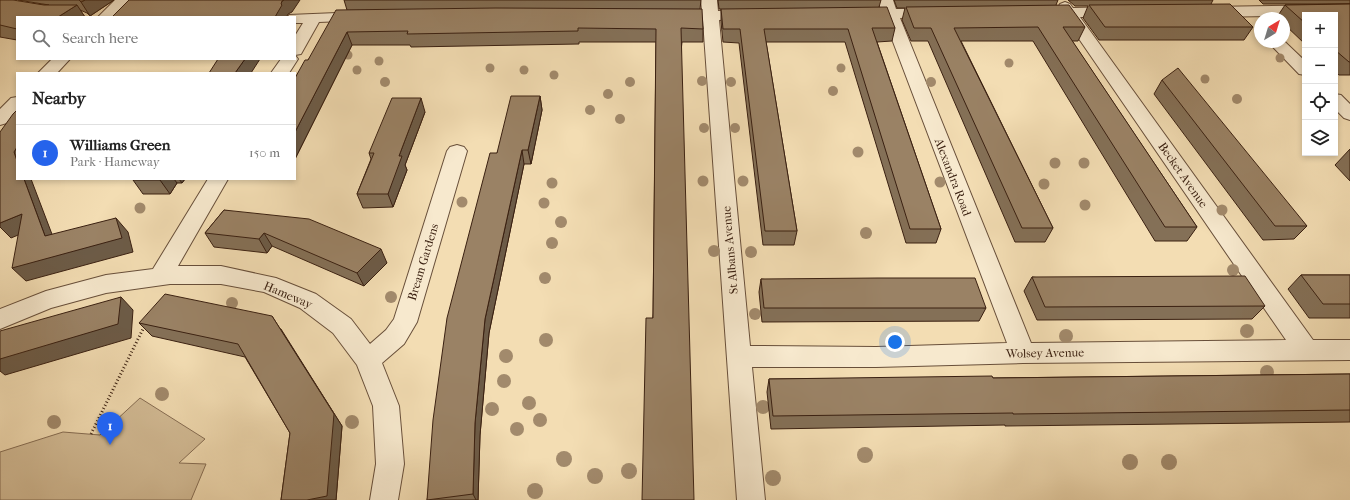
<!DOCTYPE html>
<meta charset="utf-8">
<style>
:root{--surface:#fff;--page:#f6f6f6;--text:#222;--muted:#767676;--line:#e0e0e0;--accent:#2563eb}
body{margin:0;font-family:"IM FELL French Canon",serif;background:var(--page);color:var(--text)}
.controls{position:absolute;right:12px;top:12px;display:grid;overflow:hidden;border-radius:0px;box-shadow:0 2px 6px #0003}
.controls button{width:36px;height:36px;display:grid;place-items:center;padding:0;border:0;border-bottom:1px solid var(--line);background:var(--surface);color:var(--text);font:20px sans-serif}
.compass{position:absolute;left:1254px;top:12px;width:36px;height:36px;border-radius:50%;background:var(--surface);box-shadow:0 2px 6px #0003;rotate:38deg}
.you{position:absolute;left:895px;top:342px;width:14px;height:14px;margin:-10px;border:3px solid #fff;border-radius:50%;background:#1a73e8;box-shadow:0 0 0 6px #1a73e833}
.badge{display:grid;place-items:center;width:26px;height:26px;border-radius:50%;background:var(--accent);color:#fff;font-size:13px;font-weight:700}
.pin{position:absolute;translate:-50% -33px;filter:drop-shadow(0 1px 2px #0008)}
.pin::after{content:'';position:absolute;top:21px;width:14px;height:12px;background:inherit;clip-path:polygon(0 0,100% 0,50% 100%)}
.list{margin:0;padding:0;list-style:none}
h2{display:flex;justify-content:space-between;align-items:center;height:52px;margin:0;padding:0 16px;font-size:17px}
h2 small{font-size:13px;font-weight:400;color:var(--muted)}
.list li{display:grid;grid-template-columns:26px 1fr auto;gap:12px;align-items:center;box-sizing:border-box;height:56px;padding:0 16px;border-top:1px solid var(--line)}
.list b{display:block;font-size:15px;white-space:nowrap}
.list p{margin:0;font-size:13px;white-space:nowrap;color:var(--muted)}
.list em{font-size:13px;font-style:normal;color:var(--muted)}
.icon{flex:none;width:22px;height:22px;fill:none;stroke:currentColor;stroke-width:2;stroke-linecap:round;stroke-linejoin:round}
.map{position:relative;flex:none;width:1350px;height:500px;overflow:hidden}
.search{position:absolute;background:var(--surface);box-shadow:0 2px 6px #0003;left:16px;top:16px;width:280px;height:44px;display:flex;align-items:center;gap:10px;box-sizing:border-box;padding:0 14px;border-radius:0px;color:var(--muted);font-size:15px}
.panel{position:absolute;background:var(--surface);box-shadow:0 2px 6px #0003;left:16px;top:72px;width:280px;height:108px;border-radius:0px}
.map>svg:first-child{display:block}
.green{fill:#d4bd97;stroke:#876e54}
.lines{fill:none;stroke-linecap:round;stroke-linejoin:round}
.street-casing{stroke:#684f3a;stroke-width:2}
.path{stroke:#3a2011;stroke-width:3;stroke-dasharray:1 2.5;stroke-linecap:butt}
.street{fill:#f7e9ce;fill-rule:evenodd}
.tree{fill:#a28a6c}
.wall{fill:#847057;stroke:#3a2011}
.shaded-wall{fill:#6c5b47;stroke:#3a2011}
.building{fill:#9a8265;stroke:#3a2011}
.labels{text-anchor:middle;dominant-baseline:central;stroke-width:3;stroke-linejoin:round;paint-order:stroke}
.street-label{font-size:12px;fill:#3a2011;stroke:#f7e9ce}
</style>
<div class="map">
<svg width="1350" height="500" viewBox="0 0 1350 500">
<rect width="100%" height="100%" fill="#f3ddb3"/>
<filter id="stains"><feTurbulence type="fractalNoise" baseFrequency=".005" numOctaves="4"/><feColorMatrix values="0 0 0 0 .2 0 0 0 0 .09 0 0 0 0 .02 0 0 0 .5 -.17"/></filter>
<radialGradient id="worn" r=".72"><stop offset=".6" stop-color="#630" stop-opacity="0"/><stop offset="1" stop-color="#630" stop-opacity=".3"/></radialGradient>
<path class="green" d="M140,398l65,41 -26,24 27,1 -15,36h-191v-48l63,-20 37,3z"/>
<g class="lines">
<g class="street-casing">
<path id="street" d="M115,0h17l-17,17h-17z
M701,0h16l1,11 33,-1 6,2 2,3 -2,3 -38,2 31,326 126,1 131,-4 -123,-325 -31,-1 -2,-3 2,-3 28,-2 -4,-9h16l3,9 37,-1 6,2 2,3 -2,3 -39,2 131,325 255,-3 -222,-323 -25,-1 -2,-3 2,-3 19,-2 2,-4 5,-2 5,2 3,4 42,-1 6,2 2,3 -2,3 -6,2h-35l233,323h37v20l-327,3 -147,4h-124l13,133h-28l-34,-480 -30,1 -6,-2 -2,-3 2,-3 35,-2z
M1350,5v10l-143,2 -6,-2 -2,-3 2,-3 6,-2z
M361,12l6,2 2,3 -2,3 -48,2 -18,32 -6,1v-19l8,-13h-8v-6h-7l1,-2z
M1284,41l21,20v14l-6,-1 -31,-32h16z
M295,55l3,4 -9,14h-18l10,-14h14z
M52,59h18l-13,14h-19z
M1335,94l6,1 9,9v16l-6,-2 -9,-9z
M17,97v15l-10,11 -7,2v-16l11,-11z
M457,145l7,2 3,4 -50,171 -13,22 -22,19 17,43 5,58 -6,36h-28l6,-36 -3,-58 -16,-41 -24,-32 -33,-25 -36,-16 -43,-8h-51l-64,9 -55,15 -51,21v-20l46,-18 60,-16 47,-6 55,-90h20l-50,87h43l55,12 40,16 35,25 19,25 16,-14 8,-11 53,-168 3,-4z"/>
</g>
<path class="path" d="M91,434l54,-109"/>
<use href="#street" class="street"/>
</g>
<g class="tree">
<circle cx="348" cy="55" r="4.5"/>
<circle cx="1280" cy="58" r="4.5"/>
<circle cx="379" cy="61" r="4.5"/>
<circle cx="1009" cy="63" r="4.5"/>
<circle cx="490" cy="68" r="4.5"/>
<circle cx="841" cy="68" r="4.5"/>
<circle cx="357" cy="70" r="4.5"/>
<circle cx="524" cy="70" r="4.5"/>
<circle cx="554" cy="75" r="4.5"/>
<circle cx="1205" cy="79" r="4.5"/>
<circle cx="702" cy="81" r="5"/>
<circle cx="385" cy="82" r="5"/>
<circle cx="630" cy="82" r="5"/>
<circle cx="731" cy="82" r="5"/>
<circle cx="931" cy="82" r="5"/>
<circle cx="833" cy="91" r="5"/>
<circle cx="608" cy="94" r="5"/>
<circle cx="1237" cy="99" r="5"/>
<circle cx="590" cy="110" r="5"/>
<circle cx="620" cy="119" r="5"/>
<circle cx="704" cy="128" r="5"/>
<circle cx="735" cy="128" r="5"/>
<circle cx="858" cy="152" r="5.5"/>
<circle cx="1055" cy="163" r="5.5"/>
<circle cx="1084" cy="163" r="5.5"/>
<circle cx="703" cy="181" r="5.5"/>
<circle cx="743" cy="181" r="5.5"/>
<circle cx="940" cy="182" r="5.5"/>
<circle cx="552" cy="183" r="5.5"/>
<circle cx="1044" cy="184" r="5.5"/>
<circle cx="462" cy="202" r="5.5"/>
<circle cx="544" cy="203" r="5.5"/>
<circle cx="1085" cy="205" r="5.5"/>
<circle cx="140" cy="208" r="5.5"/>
<circle cx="1222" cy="210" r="5.5"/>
<circle cx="561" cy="222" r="6"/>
<circle cx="866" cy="233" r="6"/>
<circle cx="552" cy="243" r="6"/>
<circle cx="714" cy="251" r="6"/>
<circle cx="751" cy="252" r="6"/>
<circle cx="1233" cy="270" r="6"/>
<circle cx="545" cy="278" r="6"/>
<circle cx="391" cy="297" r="6"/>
<circle cx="232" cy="303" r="6"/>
<circle cx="755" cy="314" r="6"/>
<circle cx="1247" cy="331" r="7"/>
<circle cx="1066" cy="336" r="7"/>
<circle cx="546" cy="340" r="7"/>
<circle cx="506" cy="356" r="7"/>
<circle cx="1267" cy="372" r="7"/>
<circle cx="504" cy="381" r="7"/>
<circle cx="162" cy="394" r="7"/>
<circle cx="529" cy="403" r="7"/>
<circle cx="763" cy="407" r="7"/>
<circle cx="492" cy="409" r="7"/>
<circle cx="540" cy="420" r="7"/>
<circle cx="54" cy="422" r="7"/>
<circle cx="352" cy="422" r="7"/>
<circle cx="517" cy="429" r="7"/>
<circle cx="865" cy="455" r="8"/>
<circle cx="564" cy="459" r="8"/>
<circle cx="1130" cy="462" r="8"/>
<circle cx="1169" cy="462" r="8"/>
<circle cx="629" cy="471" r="8"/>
<circle cx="595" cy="476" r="8"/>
<circle cx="773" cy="478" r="8"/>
<circle cx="535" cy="491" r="8"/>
</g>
<path class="wall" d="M0,0l44,5h5l-31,-5h96l-24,16 -3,-3 -7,-3 5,7h-68v23l-17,-3z
M344,0h357l-1,9 3,20v13h-21l-29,276 3,-276h-77v2l-168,3 -1,-2h-58l-57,114v-81l13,-18 39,-50z
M718,0h163l-2,7 16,21 -3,13 -15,1 64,187 -5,14h-30l-61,-201h-79l31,189 -3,14h-31l-24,-202 -16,-1 -2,-20v-13h-2z
M894,0h164l-2,5 29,22 -7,14h-6l125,186 -10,14h-32l-122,-200h-72l92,187 -8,14h-30l-87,-201h-17l-9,-21 3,-12h-8z
M1068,0h145l-2,4 42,23 -9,13h-145l-16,-22 5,-12h-13z
M1259,0h91v4h-87z
M1350,4v71h-11l-4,-3v-57h-30v29l-21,-20v-6h-6l-1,-1 8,-12z
M1162,80l145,146 -13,13 -31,1 -109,-146z
M540,96l2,14 -11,54h-7l-35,169 -9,102 -2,65h-51l70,-347z
M425,112l-20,53 2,5 -14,37 -30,1 -6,-14 14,-35 -2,-6z
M1350,149v32l-15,-16z
M133,179h52l-3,4h-5l-7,11h-27l-10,-14z
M224,210l163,53 -23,23 -92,-40 -5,7 -53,-6 -9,-14z
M1301,275h49v43h-41l-21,-29z
M1032,277l233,29 -13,13 -215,1 -13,-29z
M761,279l225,29 -7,13 -217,1 -3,-30z
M139,323l142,6 61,97 -6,74h-55l9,-67 -45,-76 -93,-21z
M1350,374v48l-345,4v-1l-234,4 -4,-37 2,-13 224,-1z"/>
<path class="shaded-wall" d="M85,0h29l-24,16 -9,-14z
M284,0h16l-8,12 -4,2 -1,2 1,1h-13l7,-16z
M77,5l8,12h-27z
M347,32l5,13 -57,114v-27z
M245,59h15l-9,14h-16z
M540,96l2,14 -11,54 -3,-14z
M421,98l4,14 -20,53 2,5 -14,37 -5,-13 11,-38z
M17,147v14l-3,-9z
M522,150l2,14 -35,169 -9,102 -2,65h-2l-3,-6 2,-71 10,-104z
M24,179h7l27,71 -13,-14z
M161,179h13l3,4 -7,11 -10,-14z
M179,179h6l-3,4z
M22,214l13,14 -24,10 -11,-11v-4z
M116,218l12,14 5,20 -107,29 -14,-13z
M264,233l8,13 -5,7 -8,-14z
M381,249l6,14 -23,23 -7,-13z
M121,297l12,13 -2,28 -126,37 -5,-4v-12z
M272,316l70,110 -6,74h-29z"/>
<path class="building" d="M0,0h13l31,5h33l-19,12h-41v12l-17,-4z
M79,0h6l-4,2z
M129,0h155l-2,1 -1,3 1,1 -7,12h-163z
M1230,4l23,23h-148l-16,-22z
M1350,4v58h-1l-14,-12v-35h-30v8l-20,-18z
M1069,5l16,22h-22l134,200h-32l-127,-200 -84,1 99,200h-31l-91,-200h-17l-8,-21z
M887,7l8,21h-23l69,201h-31l-62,-200h-84l33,202h-32l-25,-202h-17l-2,-20z
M495,8l207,1 1,20 -22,-1 13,472h-52l4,-182h7l3,-289 -78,-1v3l-171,3 1,-3 -61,1 -52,100v-54l10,-18h3l28,-50z
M218,59h27l-10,14h-26z
M1178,68l129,158h-32l-113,-146z
M511,96h29l-12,54h-6l-37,169 -10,104 -2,71 -46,6 6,-80 14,-102 43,-165h7z
M392,98h29l-22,58h3l-14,38h-31l17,-41h-5z
M17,110v37l-3,5 3,9v18h7l21,57 71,-18 6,20 -110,30 10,-54 -22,9v-91l13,-18z
M133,179h28l-1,1h-27z
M224,210l85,9 72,30 -24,24 -93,-40 -5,6 -54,-6z
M1301,275h49v29h-27z
M1245,276l20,30 -220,1 -13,-30z
M878,278h97l11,30h-222l-3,-29z
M165,294l107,22 62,98 -7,82 -20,4h-26l9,-67 -52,-89 -99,-21z
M121,297l-3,27 -118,35v-28z
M1350,374v36l-337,4v-1l-240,3 -4,-37 223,-3 1,2z"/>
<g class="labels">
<g class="street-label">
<text transform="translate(1183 175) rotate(55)">Becket Avenue</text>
<text transform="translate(953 177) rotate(69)">Alexandra Road</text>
<text transform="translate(730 250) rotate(-95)">St Albans Avenue</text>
<text transform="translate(423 262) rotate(-73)">Bream Gardens</text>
<text transform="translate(288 295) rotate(23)">Hameway</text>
<text transform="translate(1045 353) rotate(-1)">Wolsey Avenue</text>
</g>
</g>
<rect width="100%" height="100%" filter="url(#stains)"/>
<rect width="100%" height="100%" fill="url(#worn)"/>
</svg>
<div class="controls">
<button>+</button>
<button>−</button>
<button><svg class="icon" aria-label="locate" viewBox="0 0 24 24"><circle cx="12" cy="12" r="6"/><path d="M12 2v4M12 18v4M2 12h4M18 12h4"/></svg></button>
<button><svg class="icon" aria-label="layers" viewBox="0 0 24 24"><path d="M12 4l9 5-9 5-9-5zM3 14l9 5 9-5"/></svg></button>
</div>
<svg class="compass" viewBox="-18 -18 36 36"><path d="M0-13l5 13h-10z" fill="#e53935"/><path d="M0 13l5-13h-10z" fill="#767676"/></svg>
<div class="you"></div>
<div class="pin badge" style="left:110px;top:445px">1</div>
<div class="search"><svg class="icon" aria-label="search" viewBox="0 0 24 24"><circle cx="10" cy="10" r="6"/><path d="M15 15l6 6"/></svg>Search here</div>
<section class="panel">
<h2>Nearby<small></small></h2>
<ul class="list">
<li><span class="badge">1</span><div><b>Williams Green</b><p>Park · Hameway</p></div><em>150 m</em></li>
</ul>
</section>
</div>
